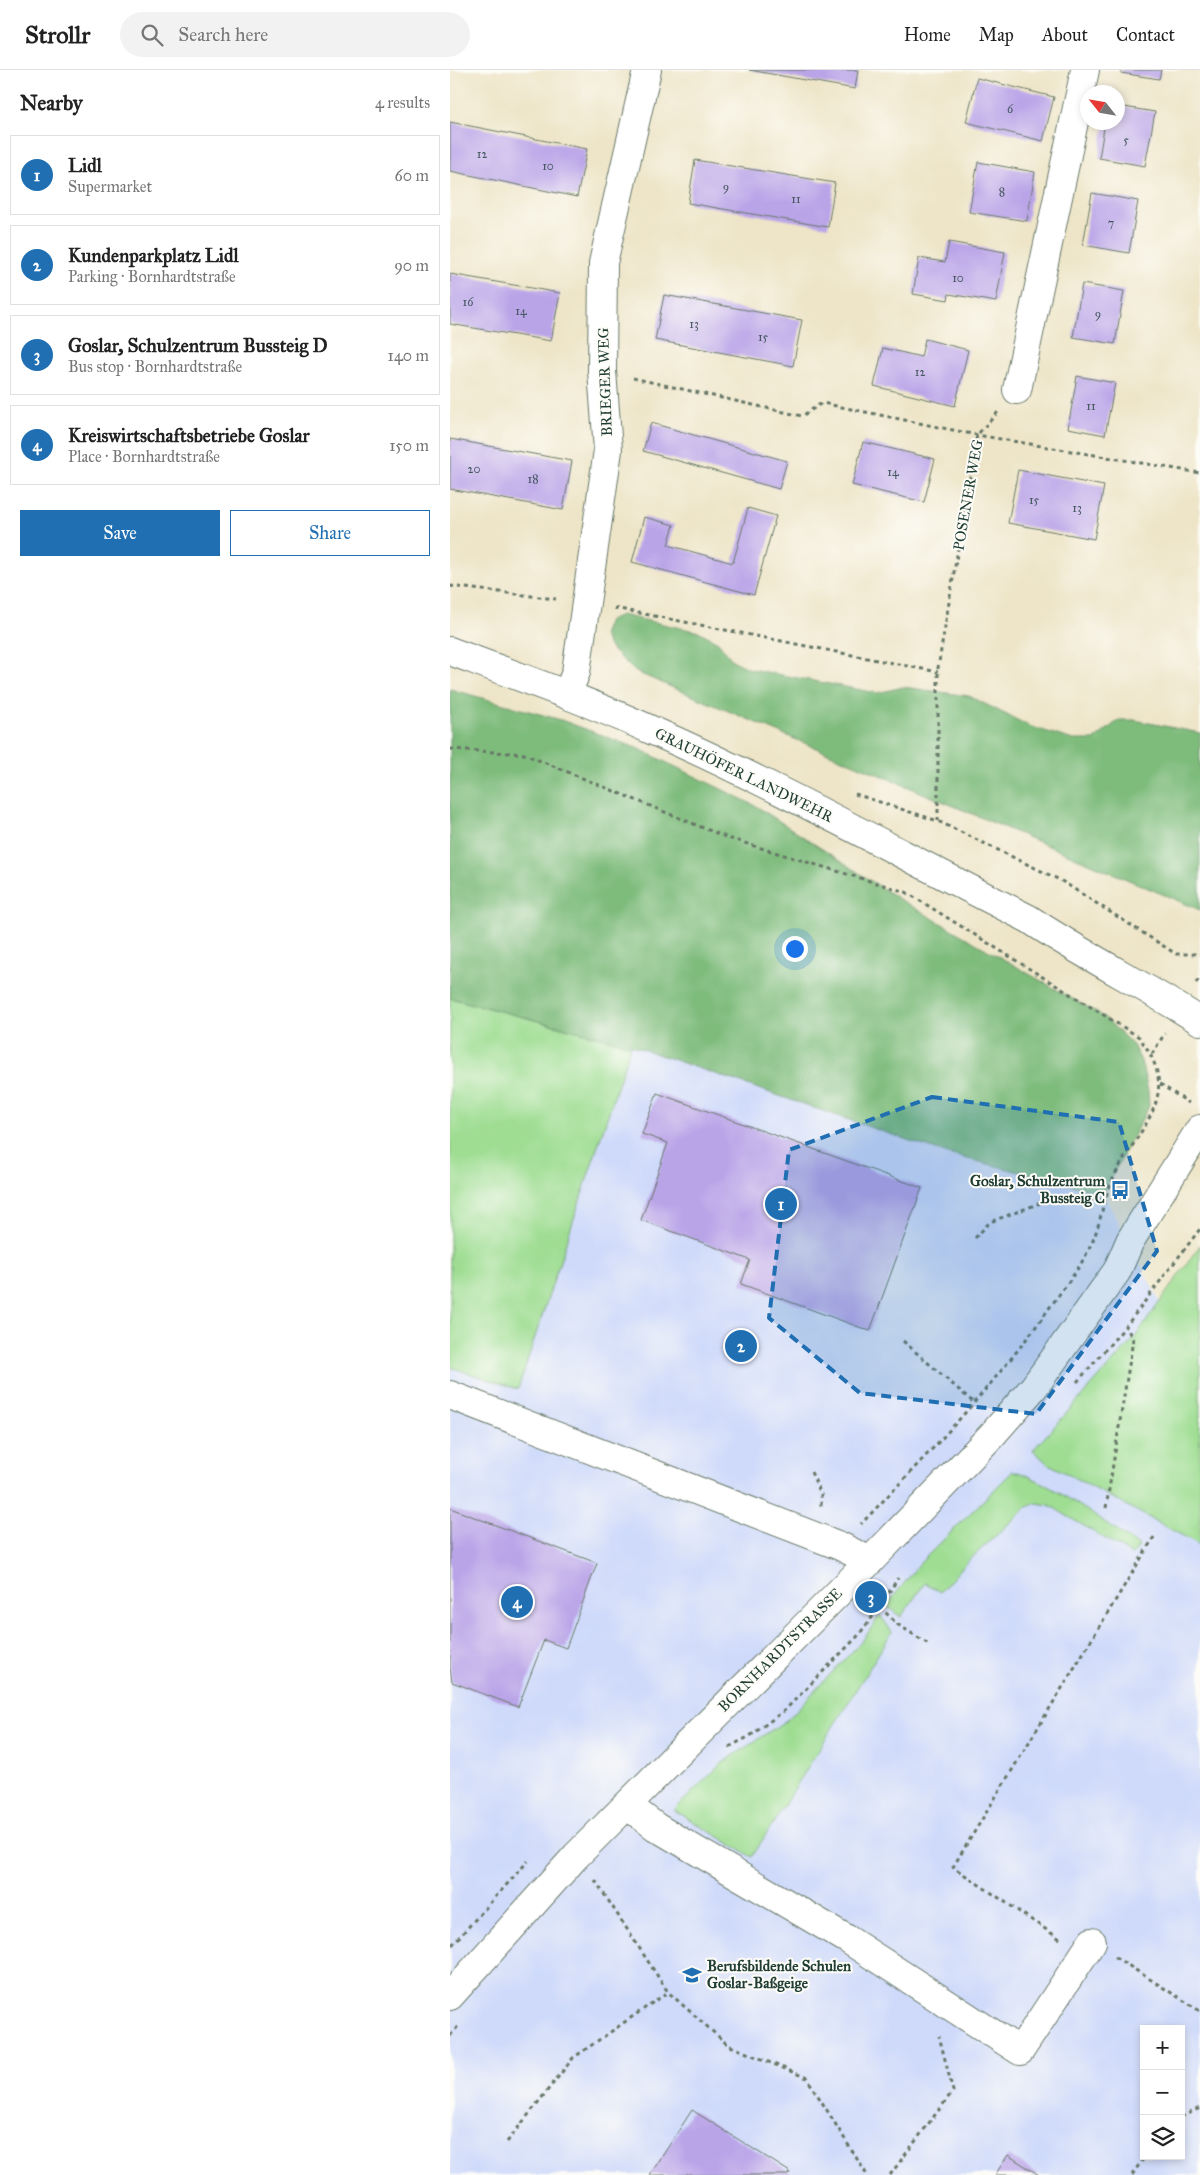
<!DOCTYPE html>
<meta charset="utf-8">
<style>
:root{--surface:#fff;--page:#f2f2f2;--text:#222;--muted:#767676;--line:#e0e0e0;--accent:#1f6fb2}
body{margin:0;font-family:"IM FELL Great Primer",serif;background:var(--page);color:var(--text)}
.controls{position:absolute;right:15px;bottom:15px;display:grid;overflow:hidden;border-radius:0px;box-shadow:0 2px 8px #0003}
.controls button{width:45px;height:45px;display:grid;place-items:center;padding:0;border:0;border-bottom:1px solid var(--line);background:var(--surface);color:var(--text);font:25px sans-serif}
.compass{position:absolute;left:630px;top:15px;width:45px;height:45px;border-radius:50%;background:var(--surface);box-shadow:0 2px 8px #0003;rotate:301deg}
.you{position:absolute;left:344px;top:878px;width:18px;height:18px;margin:-12px;border:4px solid #fff;border-radius:50%;background:#1a73e8;box-shadow:0 0 0 8px #1a73e833}
.badge{display:grid;place-items:center;width:32px;height:32px;border-radius:50%;background:var(--accent);color:#fff;font-size:16px;font-weight:700}
.pin{position:absolute;translate:-50% -50%;border:2px solid #fff;box-shadow:0 1px 5px #0006}
.list{margin:0;padding:0;list-style:none}
h2{display:flex;justify-content:space-between;align-items:center;height:65px;margin:0;padding:0 20px;font-size:21px}
h2 small{font-size:16px;font-weight:400;color:var(--muted)}
.list li{display:grid;grid-template-columns:32px 1fr auto;gap:15px;align-items:center;box-sizing:border-box;height:80px;margin:0 10px 10px;padding:0 10px;border:1px solid var(--line);border-radius:0px}
.list b{display:block;font-size:19px;white-space:nowrap}
.list p{margin:0;font-size:16px;white-space:nowrap;color:var(--muted)}
.list em{font-size:16px;font-style:normal;color:var(--muted)}
.actions{display:flex;gap:10px;padding:15px 20px}
.actions a{flex:1;padding:11px 0;border:1px solid var(--accent);border-radius:0px;text-align:center;font-size:18px;color:var(--accent)}
.actions .main{background:var(--accent);color:#fff}
.icon{flex:none;width:28px;height:28px;fill:none;stroke:currentColor;stroke-width:2;stroke-linecap:round;stroke-linejoin:round}
.map{position:relative;flex:none;width:750px;height:2105px;overflow:hidden}
header{display:flex;align-items:center;gap:30px;box-sizing:border-box;height:70px;padding:0 25px;background:var(--surface);border-bottom:1px solid var(--line)}
header strong{font-size:24px}
nav{display:flex;gap:28px;margin-inline-start:auto;font-size:18px}
.search{width:350px;height:45px;background:var(--page);display:flex;align-items:center;gap:12px;box-sizing:border-box;padding:0 18px;border-radius:28px;color:var(--muted);font-size:19px}
main{display:flex}
aside{flex:1;background:var(--surface)}
.map>svg:first-child{display:block}
.built{fill:#cfdafa;fill-rule:evenodd}
.green{fill:#9edd92;stroke:#5e8d63}
.forest{fill:#7ebc7c;stroke:#4e7c58}
.building{fill:#baa4e8}
.lines{fill:none;stroke-linecap:round;stroke-linejoin:round}
.minor-casing{stroke:#677868;stroke-width:30}
.path{stroke:#677868;stroke-width:3;stroke-dasharray:4 4;stroke-linecap:butt}
.minor{stroke:#fff;stroke-width:28}
.marked{fill:#1f6fb2;fill-opacity:0.2;stroke:#1f6fb2;stroke-width:4;stroke-dasharray:10 6;stroke-linejoin:round}
.labels{text-anchor:middle;dominant-baseline:central;stroke-width:4;stroke-linejoin:round;paint-order:stroke}
.number-label{font-size:12px;fill:#465761}
.street-label{font-size:15px;fill:#1f3d34;stroke:#fdfcf7}
.poi-label{font-size:15px;font-weight:bold;fill:#1f3d34;stroke:#fdfcf7;text-anchor:end}
</style>
<header>
<strong>Strollr</strong>
<div class="search"><svg class="icon" aria-label="search" viewBox="0 0 24 24"><circle cx="10" cy="10" r="6"/><path d="M15 15l6 6"/></svg>Search here</div>
<nav><a>Home</a><a>Map</a><a>About</a><a>Contact</a></nav>
</header>
<main>
<aside>
<h2>Nearby<small>4 results</small></h2>
<ul class="list">
<li><span class="badge">1</span><div><b>Lidl</b><p>Supermarket</p></div><em>60 m</em></li>
<li><span class="badge">2</span><div><b>Kundenparkplatz Lidl</b><p>Parking · Bornhardtstraße</p></div><em>90 m</em></li>
<li><span class="badge">3</span><div><b>Goslar, Schulzentrum Bussteig D</b><p>Bus stop · Bornhardtstraße</p></div><em>140 m</em></li>
<li><span class="badge">4</span><div><b>Kreiswirtschaftsbetriebe Goslar</b><p>Place · Bornhardtstraße</p></div><em>150 m</em></li>
</ul>
<div class="actions"><a class="main">Save</a><a>Share</a></div>
</aside>
<div class="map">
<svg width="750" height="2105" viewBox="0 0 750 2105">
<rect width="100%" height="100%" fill="#fdfcf7"/>
<filter id="ink" filterUnits="userSpaceOnUse"><feTurbulence type="fractalNoise" baseFrequency=".02" numOctaves="2"/><feDisplacementMap in="SourceGraphic" scale="10" xChannelSelector="R" yChannelSelector="G"/><feConvolveMatrix kernelMatrix="1 2 1 2 8 2 1 2 1" color-interpolation-filters="sRGB"/></filter>
<filter id="wash" filterUnits="userSpaceOnUse"><feTurbulence type="fractalNoise" baseFrequency=".0096" numOctaves="4" result="noise"/><feDisplacementMap in="SourceGraphic" scale="20" xChannelSelector="R" yChannelSelector="G"/><feGaussianBlur stdDeviation="1.12" result="paint"/><feColorMatrix in="noise" values="0 0 0 0 0 0 0 0 0 0 0 0 0 0 0 0 0 1.4 0 .05"/><feComposite in="paint" operator="in"/></filter>
<g filter="url(#wash)">
<rect width="100%" height="100%" fill="#eee5c8"/>
<path class="built" d="M181,975l317,109 155,39 57,109 40,-57v930h-750v-808l68,22zM694,1959h37v127h-37z"/>
<path class="green" d="M0,928l181,47 -113,344 -68,-22z
M750,1175v300l-153,-82 -14,-13 100,-110z
M563,1401c27,4 99,57 126,75l-7,9 -83,-50 -12,-2 -10,4 -61,56 -26,29 -15,-9 -24,34 -15,-11 35,-44z
M430,1545l12,17 -140,225 -78,-47 47,-46 67,-45 75,-79z"/>
<path class="forest" d="M171,545l79,17 18,10 14,18 18,9 127,24 26,-6 66,9 60,30 44,14h21l25,-20h15l66,13v177l-564,-238 -26,-24 -7,-13 6,-15z
M0,619l111,31 78,29 117,57 143,93 205,118 29,28 8,16 7,30 1,15 -46,87 -155,-39 -317,-109 -181,-47z"/>
<g id="blocks">
<path class="building" d="M299,0h109l-3,19z
M672,0h39l-2,9 -38,-6z
M527,8l77,19 -11,44 -77,-19z
M668,36l37,6 -10,54 -46,-8 6,-36h13z
M0,52l137,27 -10,48 -127,-26z
M245,90l140,23 -7,44 -140,-24z
M528,92l57,10 -8,49 -58,-9z
M642,123l46,8 -9,52 -46,-8z
M499,172l56,10 -9,50 -47,-8 -1,6 -35,-6 6,-36 26,4z
M0,204l110,19 -9,48 -101,-17z
M632,214l42,7 -9,53 -42,-7z
M214,225l138,25 -9,46 -138,-26z
M475,269l43,11 -13,56 -81,-20 9,-38 38,9z
M627,306l38,7 -10,52 -37,-7z
M201,353l136,38 -8,28 -136,-38z
M0,369l122,22 -9,49 -113,-21z
M413,372l72,17 -11,43 -72,-17z
M568,400l86,16 -10,53 -86,-16z
M298,438l28,8 -22,79 -122,-33 12,-45 30,8 -6,20 65,18z
M207,1023l265,95 -52,143 -129,-47 9,-24 -109,-40 27,-77 -26,-9z
M0,1438l147,55 -31,85 -22,-8 -26,67 -66,-25 -2,-14z
M242,2040l98,62 -1,3h-139z
M558,2085l31,20h-44z"/>
</g>
</g>
<g filter="url(#ink)">
<use href="#blocks" fill-opacity="0" stroke="#677868" stroke-width="1"/>
<g class="lines">
<g class="minor-casing">
<path id="minor" d="M567,320l68,-320
M0,581c70,26 140,51 208,82 126,56 247,124 371,186 55,37 115,66 171,102
M117,625l9,-23 32,-222 -6,-79 1,-108 44,-193
M0,1325l390,151 30,15
M177,1735l29,22 191,112 173,112 72,-109
M0,1926l126,-140 294,-295 122,-126 42,-48 83,-116 13,-30 70,-112"/>
</g>
<path class="path" d="M183,308l169,38 20,-13 155,32 223,38
M0,516l106,13
M164,538l324,64
M0,679l74,5 204,84 178,54 233,145c46,61 0,87 -26,142 -11,22 -12,46 -23,68 -10,21 -26,41 -40,60 -55,78 -123,148 -189,217
M405,724l83,27 122,59 116,74h24
M488,751v-153l39,-233 22,-24
M746,913l4,-6
M702,984l13,-21
M710,1014l29,19
M525,1168l15,-16 61,-23 26,-2 26,3
M453,1271l70,61
M627,1312l49,-56 74,-97
M361,1402l10,22v13
M656,1438l27,-168 -7,-14
M430,1537l17,17 33,21
M279,1677l21,-11 35,-26 72,-73 23,-30 18,-29
M145,1810l73,112 60,53 79,33 60,97
M610,1869l-107,-72 201,-330
M2,1875l76,-84
M665,1887l85,54
M0,1966l9,-11
M731,2047l19,-9
M57,2072l66,-84 95,-66
M440,2105l63,-84 -14,-55
M682,2105l13,-19"/>
<use href="#minor" class="minor"/>
</g>
</g>
<path class="marked" d="M482,1027l187,25 38,129 -121,163 -176,-21 -91,-75 20,-168z"/>
<defs>
<g id="bus-bare" transform="scale(1.5)"><path d="M-5-6H5V4H4V6H2V4H-2V6H-4V4H-5ZM-3.5-4V0h7V-4ZM-3.5 1.2v1.5H-2V1.2ZM2 1.2v1.5H3.5V1.2Z" fill="#1f6fb2" stroke="#fdfcf7" stroke-width="2.5" paint-order="stroke"/></g>
<g id="school-bare" transform="scale(1.5)"><path d="M0-5L7-2L0 1L-7-2ZM-4 1L0 2.5L4 1V4Q0 6-4 4Z" fill="#1f6fb2" stroke="#fdfcf7" stroke-width="2.5" paint-order="stroke"/></g>
</defs>
<g fill-rule="evenodd">
<use href="#bus-bare" x="670" y="1120"/>
<use href="#school-bare" x="242" y="1905"/>
</g>
<g class="labels">
<g class="number-label">
<text x="560" y="39">6</text>
<text x="676" y="70">5</text>
<text x="32" y="84">12</text>
<text x="98" y="96">10</text>
<text x="276" y="117">9</text>
<text x="552" y="122">8</text>
<text x="346" y="129">11</text>
<text x="661" y="153">7</text>
<text x="508" y="208">10</text>
<text x="18" y="232">16</text>
<text x="71" y="241">14</text>
<text x="648" y="244">9</text>
<text x="244" y="254">13</text>
<text x="313" y="267">15</text>
<text x="470" y="302">12</text>
<text x="641" y="336">11</text>
<text x="24" y="399">20</text>
<text x="443" y="402">14</text>
<text x="83" y="409">18</text>
<text x="584" y="430">15</text>
<text x="627" y="438">13</text>
</g>
<g class="street-label">
<text transform="translate(155 312) rotate(-92)">BRIEGER WEG</text>
<text transform="translate(518 425) rotate(-80)">POSENER WEG</text>
<text transform="translate(294 705) rotate(26)">GRAUHÖFER LANDWEHR</text>
<text transform="translate(330 1580) rotate(-45)">BORNHARDTSTRASSE</text>
</g>
<g class="poi-label">
<text x="655" y="1111">Goslar, Schulzentrum<tspan x="655" dy="17">Bussteig C</tspan></text>
<text x="257" y="1896" text-anchor="start">Berufsbildende Schulen<tspan x="257" dy="17">Goslar-Baßgeige</tspan></text>
</g>
</g>
</svg>
<div class="controls">
<button>+</button>
<button>−</button>
<button><svg class="icon" aria-label="layers" viewBox="0 0 24 24"><path d="M12 4l9 5-9 5-9-5zM3 14l9 5 9-5"/></svg></button>
</div>
<svg class="compass" viewBox="-18 -18 36 36"><path d="M0-13l5 13h-10z" fill="#e53935"/><path d="M0 13l5-13h-10z" fill="#767676"/></svg>
<div class="you"></div>
<div class="pin badge" style="left:331px;top:1134px">1</div>
<div class="pin badge" style="left:291px;top:1276px">2</div>
<div class="pin badge" style="left:421px;top:1527px">3</div>
<div class="pin badge" style="left:67px;top:1532px">4</div>
</div>
</main>
